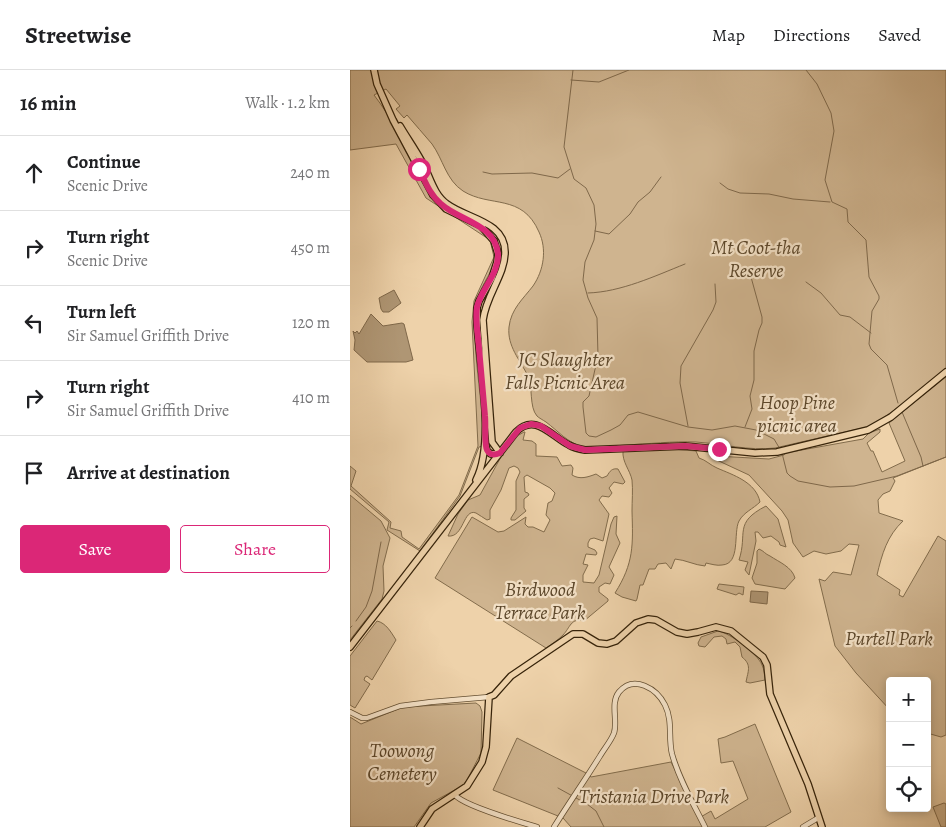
<!DOCTYPE html>
<meta charset="utf-8">
<style>
:root{--surface:#fff;--page:#f2f2f2;--text:#202124;--muted:#757577;--line:#e0e0e0;--accent:#db2777}
body{margin:0;font-family:Alegreya,serif;background:var(--page);color:var(--text)}
.controls{position:absolute;right:15px;bottom:15px;display:grid;overflow:hidden;border-radius:5px;box-shadow:0 2px 8px #0003}
.controls button{width:45px;height:45px;display:grid;place-items:center;padding:0;border:0;border-bottom:1px solid var(--line);background:var(--surface);color:var(--text);font:25px sans-serif}
.stop{position:absolute;width:15px;height:15px;margin:-11px;border:4px solid #db2777;border-radius:50%;background:#fff}
.stop.end{background:#db2777;border-color:#fff;box-shadow:0 1px 5px #0008}
.list{margin:0;padding:0;list-style:none}
h2{display:flex;justify-content:space-between;align-items:center;height:65px;margin:0;padding:0 20px;font-size:21px}
h2 small{font-size:16px;font-weight:400;color:var(--muted)}
.list li{display:grid;grid-template-columns:32px 1fr auto;gap:15px;align-items:center;box-sizing:border-box;height:75px;padding:0 20px;border-top:1px solid var(--line)}
.list b{display:block;font-size:19px;white-space:nowrap}
.list p{margin:0;font-size:16px;white-space:nowrap;color:var(--muted)}
.list em{font-size:16px;font-style:normal;color:var(--muted)}
.actions{display:flex;gap:10px;padding:15px 20px}
.actions a{flex:1;padding:11px 0;border:1px solid var(--accent);border-radius:5px;text-align:center;font-size:18px;color:var(--accent)}
.actions .main{background:var(--accent);color:#fff}
.icon{flex:none;width:28px;height:28px;fill:none;stroke:currentColor;stroke-width:2;stroke-linecap:round;stroke-linejoin:round}
.map{position:relative;flex:none;width:596px;height:757px;overflow:hidden}
header{display:flex;align-items:center;gap:30px;box-sizing:border-box;height:70px;padding:0 25px;background:var(--surface);border-bottom:1px solid var(--line)}
header strong{font-size:24px}
nav{display:flex;gap:28px;margin-inline-start:auto;font-size:18px}
main{display:flex}
aside{flex:1;background:var(--surface)}
.map>svg:first-child{display:block}
.green{fill:#cfb48f;stroke:#826c4c}
.water{fill:#af9674;stroke:#7f684a}
.lines{fill:none;stroke-linecap:round;stroke-linejoin:round}
.stream{stroke:#7f684a;stroke-width:1}
.minor-casing{stroke:#644f32;stroke-width:6}
.major-casing{stroke:#36230a;stroke-width:8}
.minor{stroke:#f4e2c8;stroke-width:4.5}
.major{stroke:#eed2aa;stroke-width:5.5}
.route{stroke:#db2777;stroke-width:6}
.labels{text-anchor:middle;dominant-baseline:central;stroke-width:4.5;stroke-linejoin:round;paint-order:stroke}
.park-label{font-size:20px;font-style:italic;fill:#5c472b;stroke:#f4e2c8}
</style>
<header>
<strong>Streetwise</strong>
<nav><a>Map</a><a>Directions</a><a>Saved</a></nav>
</header>
<main>
<aside>
<h2>16 min<small>Walk · 1.2 km</small></h2>
<ul class="list">
<li><svg class="icon" aria-label="ahead" viewBox="0 0 24 24"><path d="M12 20V5M6 11l6-6 6 6"/></svg><div><b>Continue</b><p>Scenic Drive</p></div><em>240 m</em></li>
<li><svg class="icon" aria-label="right" viewBox="0 0 24 24"><path d="M7 20v-9h11M14 6l5 5-5 5"/></svg><div><b>Turn right</b><p>Scenic Drive</p></div><em>450 m</em></li>
<li><svg class="icon" aria-label="left" viewBox="0 0 24 24"><path d="M17 20v-9H6M10 6l-5 5 5 5"/></svg><div><b>Turn left</b><p>Sir Samuel Griffith Drive</p></div><em>120 m</em></li>
<li><svg class="icon" aria-label="right" viewBox="0 0 24 24"><path d="M7 20v-9h11M14 6l5 5-5 5"/></svg><div><b>Turn right</b><p>Sir Samuel Griffith Drive</p></div><em>410 m</em></li>
<li><svg class="icon" aria-label="arrive" viewBox="0 0 24 24"><path d="M6 21V4h12l-3 4 3 4H6"/></svg><div><b>Arrive at destination</b></div></li>
</ul>
<div class="actions"><a class="main">Save</a><a>Share</a></div>
</aside>
<div class="map">
<svg width="596" height="757" viewBox="0 0 596 757">
<rect width="100%" height="100%" fill="#eed2aa"/>
<filter id="stains"><feTurbulence type="fractalNoise" baseFrequency=".004" numOctaves="4"/><feColorMatrix values="0 0 0 0 .2 0 0 0 0 .09 0 0 0 0 .02 0 0 0 .5 -.17"/></filter>
<radialGradient id="worn" r=".72"><stop offset=".6" stop-color="#630" stop-opacity="0"/><stop offset="1" stop-color="#630" stop-opacity=".3"/></radialGradient>
<path class="green" d="M0,0h596v387l-53,21 2,3 -5,10 -7,3 -5,6 1,13 24,8c-16,15 -21,33 -26,54l23,15 -1,5 4,2 35,-61 8,5v194l-5,2 -14,-4v-52h-37v29l-34,-37 -21,-27 -16,-67 6,2 8,-9 18,3 8,-30 -10,-1 -8,7 -15,3 -12,-3 -11,6 -10,-14 -5,-23 -6,-9 -33,-36 -28,-13 -4,-2 -1,-4 53,3 15,-4 1,-2 78,-14 6,-6 11,-4v3l-13,11 4,8h2l9,21 23,-11 -16,-38 50,-41 -2,-3 -58,42 -12,6 -92,21c-26,3 -52,-4 -79,-6 -23,-1 -48,2 -71,3 -14,1 -28,6 -42,2 -15,-4 -25,-16 -37,-25 -3,-2 -7,-4 -9,-6 -8,-9 -4,-29 -9,-40 -8,-16 -21,-30 -19,-49 2,-18 14,-28 24,-41 11,-16 14,-37 6,-54 -17,-39 -49,-24 -76,-41 -17,-11 -20,-32 -31,-47 -8,-10 -17,-19 -25,-29l-3,3 -8,-9 4,-3 -14,-17 -12,6c18,23 30,50 44,75 4,8 8,21 15,27 14,12 49,26 58,42 14,25 -11,41 -14,63 -7,48 7,96 6,144l-4,1 -19,49 -40,55 -33,-21 2,-8 -39,-33v-23l6,5 -5,15 40,36 -1,6 11,3 1,6 17,12 40,-54 19,-49 -6,-124 2,-21 20,-44 -4,-17 -64,-42 -30,-54 -46,6z
M174,362h1l-2,8 9,1 4,3v12l21,1 5,9 9,-1 2,3 -1,7c8,5 16,2 24,-1l6,4 5,-2c3,-5 5,-8 11,-7l7,13 -2,2 -9,-2 -5,6 3,5 -3,4 -7,-1 -3,4 10,14 -6,27 -9,-3 -4,1 -2,4v4l7,3 2,3 -1,2 -10,-1 -3,10 5,1 -5,10v7l11,1 5,-8 12,-51 3,-7 3,-1 -1,18 4,9 -11,24 5,8 -4,9 -5,-1 -6,4v5l9,7v2l-24,20c-13,-4 -14,7 -21,14 -5,5 -11,9 -17,13l-111,-70 37,-61 26,15 6,-1 22,-14 -1,7 3,3h5l11,5 6,-12 -4,-5 2,-12 4,-2 3,-8 -5,-5 -23,-13 -3,2 1,15 3,1 1,2 -5,4v9l2,3 -11,9h-4v-2l5,-8v-29l4,-9 -2,-4 -4,-2 -5,2 -8,22 -11,20v9l-3,1c-4,-2 -7,-5 -11,-7 -13,-5 -12,25 -28,23l10,-22 10,-14 12,-5 27,-49 10,-10z
M322,379l24,2 3,7c7,2 11,7 18,10 16,7 39,14 43,34 -7,7 -16,10 -21,19 -6,12 2,43 -17,44 -5,1 -11,-1 -16,-2l-1,3c-11,-1 -19,-6 -30,-7l-4,10 -5,-6 -8,1 -3,5h-6l-6,16h-3l-3,14 -1,2 -14,-4 -7,-4c19,-30 18,-48 17,-82 0,-10 1,-21 0,-31 -2,-10 -10,-18 -9,-29z
M0,425l31,26 9,17 -7,28 1,25 -2,8 -32,41z
M416,436l12,13 8,28 -6,-2 -1,-3 -8,-6 -8,2 -5,-6h-3l1,9 -7,34 -4,-5 3,-8 -9,-2c9,-27 -6,-37 27,-54z
M409,479c5,2 6,5 11,7 9,6 22,11 25,22l-10,11 -30,-5 -3,-6 5,-15v-12z
M369,514l25,3 -1,8 -4,-2 -3,2 -19,-6z
M27,551c9,2 14,11 19,19l-24,40 -5,-4 -2,1 -1,3 6,4 -15,24 -5,-3v-49z
M368,561c12,2 39,22 44,34 2,4 3,10 3,15l-15,3 -4,-1c2,-11 6,-17 -4,-25l-2,-10 -5,-5 -8,2 -1,-5 -4,-3 -8,1 -9,10 -6,-1 -1,-3 3,-6z
M126,633l4,3 2,6 -1,41 -14,27 -5,6 -31,17 -17,24h-64v-110l11,7 42,-17z
M405,654l36,88 -26,15h-194l-8,-9 -70,-28 24,-52 69,35 5,4 80,-15 28,56 12,-7 4,8 33,-20 -15,-38 -12,2 -3,-24 7,-2z
M594,733l2,1v23h-5l-8,-20z"/>
<path class="water" d="M44,220l7,13 -12,9h-6l-2,-3 -2,-11z
M21,244l12,12 19,-3 2,1 9,36 -7,2h-39l-13,-12 1,-10 -2,-9 2,2 2,-2 2,3z
M401,521l17,1 -1,12 -17,-2z"/>
<g class="lines">
<path class="stream" d="M223,0l-9,77 10,32 12,9 8,17 2,19 -2,16 -9,22 -2,18 5,18 9,20 1,38 -9,40 -6,6v5l3,26 3,3 7,1 15,-7 9,-5 8,-10 10,-3 50,15 24,3 23,-4 21,4 18,9 6,10
M456,0l11,14 14,29 3,18 -9,49 7,22 15,7 1,13 18,18 3,37 10,19v3l-7,12 -3,33 2,5 16,16 11,38
M221,10l28,2 30,-12
M133,102l9,2 40,-1 26,5 12,-9
M370,113l8,6 12,4 29,1 24,5 37,3
M245,161l14,3 21,-20 8,-12 12,-10 11,-15
M456,212l15,11 19,22 10,2 21,16
M238,223c33,-1 67,-17 97,-29
M552,342l19,45 2,9
M338,356l-8,-43 1,-17 32,-56 3,-8 -1,-18
M395,357l7,-18 -2,-13 4,-16v-29l5,-21 3,-7v-6l-11,-40
M432,383l5,20 3,3 8,5 32,6 24,-1 43,-10 49,-19
M6,551l10,-14 6,-16 9,-49
M0,558l2,-2
M208,718l29,16 9,7 8,16"/>
<g class="minor-casing">
<path id="minor" d="M0,642l12,6h5l33,-12 31,-4 58,-5
M105,725c9,11 65,27 82,32
M204,757c15,-24 31,-47 46,-71 4,-7 11,-15 14,-23 4,-12 -4,-30 5,-41 15,-18 38,-3 46,13 8,16 3,33 7,49 7,25 21,49 33,73
M453,757l15,-9"/>
</g>
<g class="major-casing">
<path id="major" d="M24,0l3,14 16,36 40,75 13,14 35,17 13,15 4,13 -1,8 -5,16 -13,23 -2,7v17c3,42 18,118 -1,155
M50,56c7,12 15,23 22,36 8,14 11,32 25,42 20,15 58,17 58,48 0,23 -19,43 -22,68l9,122 8,11
M136,376l1,5 4,3 9,-1
M0,577l166,-215c19,-20 36,5 53,13 5,3 10,4 16,5l100,-4 70,7 22,-1 91,-22 23,-13 55,-45
M70,757l12,-18 35,-23 15,-24 4,-15 3,-50 5,-2 17,-19 62,-42h10l15,9 9,1 9,-3 20,-18 12,-4 8,1 21,12 10,2 11,-2 18,-5 15,4 32,26 4,8 3,29 38,90 14,43"/>
</g>
<use href="#minor" class="minor"/>
<use href="#major" class="major"/>
</g>
<g class="lines">
<path class="route" d="M69,99c6,12 11,26 22,35 19,17 54,20 57,50 1,20 -17,35 -21,53 -2,13 1,28 2,41 2,23 4,46 6,68 1,8 -1,29 2,34 3,6 8,5 13,3l20,-25 11,-4 10,2 29,20 15,4 100,-4 34,3"/>
</g>
<g class="labels">
<g class="park-label">
<text x="406" y="177">Mt Coot-tha<tspan x="406" dy="23">Reserve</tspan></text>
<text x="215" y="289">JC Slaughter<tspan x="215" dy="23">Falls Picnic Area</tspan></text>
<text x="447" y="332">Hoop Pine<tspan x="447" dy="23">picnic area</tspan></text>
<text x="190" y="519">Birdwood<tspan x="190" dy="23">Terrace Park</tspan></text>
<text x="539" y="568">Purtell Park</text>
<text x="52" y="680">Toowong<tspan x="52" dy="23">Cemetery</tspan></text>
<text x="304" y="726">Tristania Drive Park</text>
</g>
</g>
<rect width="100%" height="100%" filter="url(#stains)"/>
<rect width="100%" height="100%" fill="url(#worn)"/>
</svg>
<div class="controls">
<button>+</button>
<button>−</button>
<button><svg class="icon" aria-label="locate" viewBox="0 0 24 24"><circle cx="12" cy="12" r="6"/><path d="M12 2v4M12 18v4M2 12h4M18 12h4"/></svg></button>
</div>
<div class="stop" style="left:69px;top:99px"></div>
<div class="stop end" style="left:369px;top:379px"></div>
</div>
</main>
